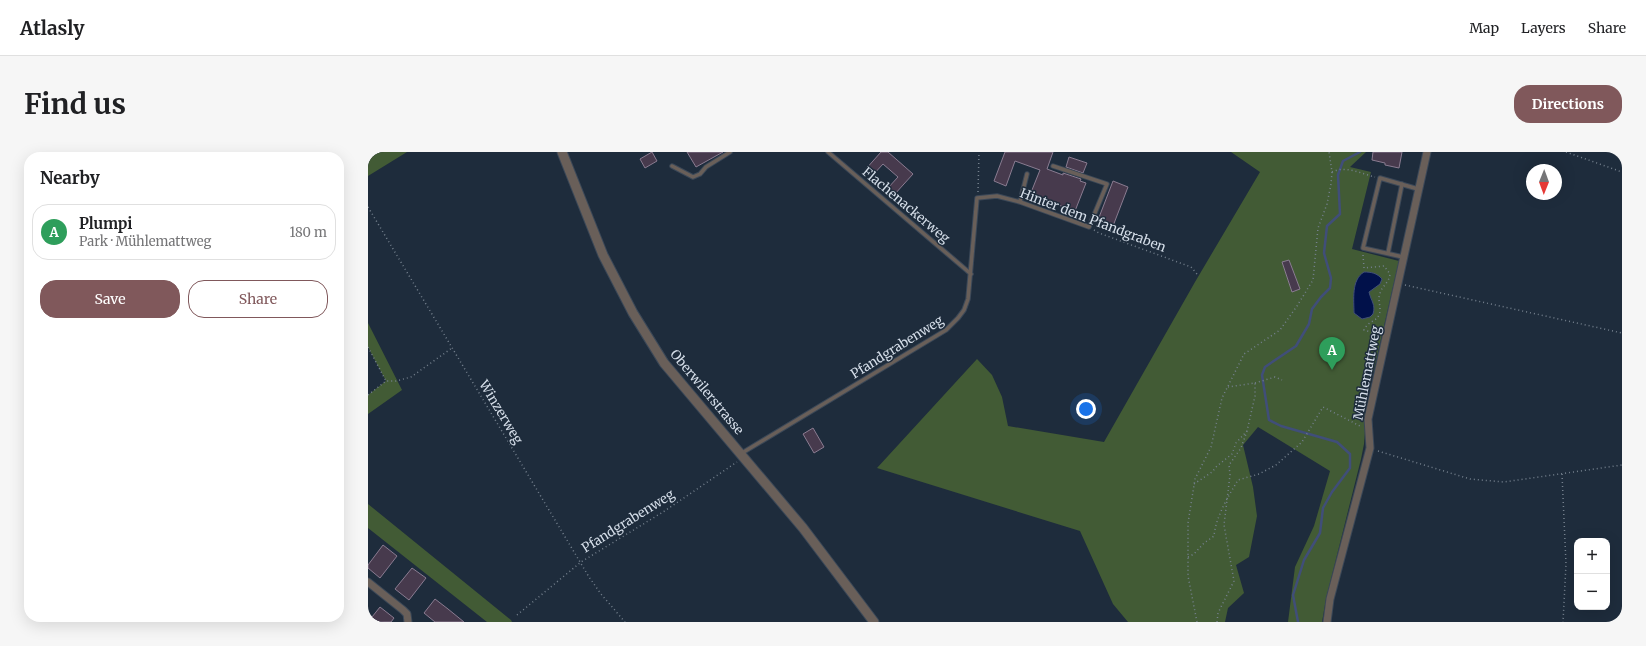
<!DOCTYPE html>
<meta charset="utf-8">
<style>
:root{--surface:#fff;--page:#f6f6f6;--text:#202124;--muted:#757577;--line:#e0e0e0;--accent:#80585b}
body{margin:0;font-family:Merriweather,serif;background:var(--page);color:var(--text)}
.controls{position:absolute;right:12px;bottom:12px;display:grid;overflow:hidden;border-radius:8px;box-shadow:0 4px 16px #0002}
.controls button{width:36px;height:36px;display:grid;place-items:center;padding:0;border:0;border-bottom:1px solid var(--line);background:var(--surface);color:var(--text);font:20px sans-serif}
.compass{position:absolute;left:1158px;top:12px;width:36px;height:36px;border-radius:50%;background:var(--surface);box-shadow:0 4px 16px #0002;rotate:181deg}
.you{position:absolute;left:718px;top:257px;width:14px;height:14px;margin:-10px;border:3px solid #fff;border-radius:50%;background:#1a73e8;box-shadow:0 0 0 6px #1a73e833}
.badge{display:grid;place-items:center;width:26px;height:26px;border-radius:50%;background:var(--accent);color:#fff;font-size:13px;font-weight:700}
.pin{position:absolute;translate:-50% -33px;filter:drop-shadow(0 1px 2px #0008)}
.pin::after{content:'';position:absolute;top:21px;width:14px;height:12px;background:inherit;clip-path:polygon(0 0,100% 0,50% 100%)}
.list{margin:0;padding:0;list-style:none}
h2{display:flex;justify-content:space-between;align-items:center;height:52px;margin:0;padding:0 16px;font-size:17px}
h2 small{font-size:13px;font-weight:400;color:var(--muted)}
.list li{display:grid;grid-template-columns:26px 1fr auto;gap:12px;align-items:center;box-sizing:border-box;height:56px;margin:0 8px 8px;padding:0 8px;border:1px solid var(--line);border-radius:16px}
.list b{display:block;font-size:15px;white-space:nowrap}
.list p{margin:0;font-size:13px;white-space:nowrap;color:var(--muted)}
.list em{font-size:13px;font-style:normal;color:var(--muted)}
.actions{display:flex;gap:8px;padding:12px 16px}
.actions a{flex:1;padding:9px 0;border:1px solid var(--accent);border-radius:16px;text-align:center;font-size:14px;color:var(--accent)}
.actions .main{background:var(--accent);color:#fff}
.map{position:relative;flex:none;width:1254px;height:470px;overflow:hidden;border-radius:16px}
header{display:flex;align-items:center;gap:24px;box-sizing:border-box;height:56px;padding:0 20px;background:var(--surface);border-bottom:1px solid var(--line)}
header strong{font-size:19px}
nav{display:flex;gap:22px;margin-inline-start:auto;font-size:14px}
.intro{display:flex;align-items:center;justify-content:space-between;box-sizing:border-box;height:96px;padding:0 24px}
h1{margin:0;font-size:28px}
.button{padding:10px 18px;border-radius:16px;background:var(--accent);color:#fff;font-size:14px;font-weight:700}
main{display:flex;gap:24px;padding:0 24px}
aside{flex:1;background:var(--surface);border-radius:16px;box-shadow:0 4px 16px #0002}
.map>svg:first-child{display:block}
.green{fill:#425b35}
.water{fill:#01114a;stroke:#404e79}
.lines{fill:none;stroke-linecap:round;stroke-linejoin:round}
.stream{stroke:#404e79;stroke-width:2.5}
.building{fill:#473a4d;stroke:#8a7c91}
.service-casing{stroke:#3b4858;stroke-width:5.5}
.minor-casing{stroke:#3b4858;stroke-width:9}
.tertiary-casing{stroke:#3b4858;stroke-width:11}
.path{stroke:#75818e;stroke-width:1.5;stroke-dasharray:1 3;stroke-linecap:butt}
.service{stroke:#695f59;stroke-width:3.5}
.minor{stroke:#695f59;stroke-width:7}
.tertiary{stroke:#695f59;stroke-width:9}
.labels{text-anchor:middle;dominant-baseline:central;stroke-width:3;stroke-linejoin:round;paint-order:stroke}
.street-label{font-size:13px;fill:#d4dde8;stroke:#1e2c3c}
</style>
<header>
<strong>Atlasly</strong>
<nav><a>Map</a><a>Layers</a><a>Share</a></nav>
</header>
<div class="intro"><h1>Find us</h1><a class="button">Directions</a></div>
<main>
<aside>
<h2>Nearby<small></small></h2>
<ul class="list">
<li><span class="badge" style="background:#2e9e5b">A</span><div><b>Plumpi</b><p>Park · Mühlemattweg</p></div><em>180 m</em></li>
</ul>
<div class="actions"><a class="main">Save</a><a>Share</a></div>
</aside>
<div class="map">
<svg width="1254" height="470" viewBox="0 0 1254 470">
<rect width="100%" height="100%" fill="#1e2c3c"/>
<path class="green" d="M0,0h39l-39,24z
M863,0h135l-16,15 21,5 -19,77 47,12 -31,134 -4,49 -3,15 -35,140 -4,23h-34l7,-55 19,-41 16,-55 -72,-44 -15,18 10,42 4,29 -8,41 -13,8 8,28 -16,15 -3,14h-97l-15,-18 -33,-73 -203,-63 100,-109 15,16 10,22 6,29 96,16 91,-160 65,-110z
M0,171l34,67 -34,24v-19l18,-14 -18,-34z
M0,352l143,116 1,2h-25l-119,-94z"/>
<path class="water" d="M996,120c7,0 13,1 18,7l-2,5 -11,8c2,9 7,13 4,22l-3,3 -8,2 -8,-6c0,-13 -3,-33 10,-41z"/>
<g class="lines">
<path class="stream" d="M930,470l-5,-27 11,-35 16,-27 3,-25 9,-16 18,-24v-14l-13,-12 -56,-16 -12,-6 -7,-45 3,-8 31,-21 13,-22 3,-15 9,-12 9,-9 1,-10 -7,-25 3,-27 13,-12 -2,-39 5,-14 17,-9"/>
</g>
<path class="building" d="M284,0l5,9 -12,7 -5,-9z
M319,0h36l-27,15z
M513,0h7l25,22 -19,21 -7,-6 11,-12 -15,-13 -11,12 -7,-6z
M637,0h48l-6,17 16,6v-2l18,6 -1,2 6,2 -11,28 -45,-16 10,-25 -25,-9 -9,25 -12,-5z
M1005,0h29l-3,16 -14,-3v-2l-13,-3z
M701,5l18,6 -4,10 -17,-6z
M745,29l15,6 -15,39 -15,-6z
M921,108l11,29 -8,3 -10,-30z
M445,276l11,19 -10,6 -11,-19z
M15,393l14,11 -17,22 -12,-10v-3z
M44,416l14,10 -17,22 -14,-11z
M67,447l13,10 16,13h-29l-11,-9z
M12,455l14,11 -3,4h-23z"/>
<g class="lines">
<g class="service-casing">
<path id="service" d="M460,0l143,122
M304,14l21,11 7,-3 6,-7 24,-15
M652,50l7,-28
M1020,101l14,-69
M1035,105l-40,-9 17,-70 38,11
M374,301l204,-123 12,-12 6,-8 4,-11 9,-101 20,-2 23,6 69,25 18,-43 -54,-18"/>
</g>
<g class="minor-casing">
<path id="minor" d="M0,430l35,28 4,4 1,8
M959,470l3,-23 40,-151 -2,-29 59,-267"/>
</g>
<g class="tertiary-casing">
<path id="tertiary" d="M194,0l41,103 30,58 31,50 139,165 71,94"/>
</g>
<path class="path" d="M1198,0l56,20
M964,20c13,-7 30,2 43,5
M610,40l1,-40
M0,55l221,370 12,17 24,28
M726,78l5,3 92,34 6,7
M995,103l1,13 20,-2 6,8c-1,9 -8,12 -10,19 -3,7 2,15 -1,22 -3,7 -10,5 -15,15l14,4
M1037,133l217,48
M0,195l18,34
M887,231l20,-6 7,3
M0,243l18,-14h10l15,-4 41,-29
M1010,299l92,28 34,3 118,-17
M1194,322l4,90 -3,58
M826,332l18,-12 5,-6 15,-12 4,-11 11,-12 8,-35v-13l-27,4
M820,405l6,-3 10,-11 10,-7c2,-20 14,-39 24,-56l21,-6 17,-9 26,-23 21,-35 37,19
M149,463l64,-53 82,-50 74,-50
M829,470l-9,-46v-53l7,-44 16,-32 11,-49 22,-44 36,-24 17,-24 16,-26 5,-52 9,-24 4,-20 1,-12 -3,-20
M849,470l1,-9 16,-32 -10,-56 6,-50 -1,-10 12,-17 6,-17"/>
<use href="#service" class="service"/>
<use href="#minor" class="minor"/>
<use href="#tertiary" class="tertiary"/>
</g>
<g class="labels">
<g class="street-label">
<text transform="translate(538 53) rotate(40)">Flachenackerweg</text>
<text transform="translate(725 68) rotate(21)">Hinter dem Pfandgraben</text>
<text transform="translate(529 195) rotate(-32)">Pfandgrabenweg</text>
<text transform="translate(999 221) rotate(-79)">Mühlemattweg</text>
<text transform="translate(339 240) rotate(50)">Oberwilerstrasse</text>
<text transform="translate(133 260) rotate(59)">Winzerweg</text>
<text transform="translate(260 369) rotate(-32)">Pfandgrabenweg</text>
</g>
</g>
</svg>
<div class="controls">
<button>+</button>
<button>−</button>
</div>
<svg class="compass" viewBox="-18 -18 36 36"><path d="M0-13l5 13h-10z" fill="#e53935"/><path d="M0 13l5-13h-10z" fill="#757577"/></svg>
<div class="you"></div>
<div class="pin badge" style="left:964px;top:218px;background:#2e9e5b">A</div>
</div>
</main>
